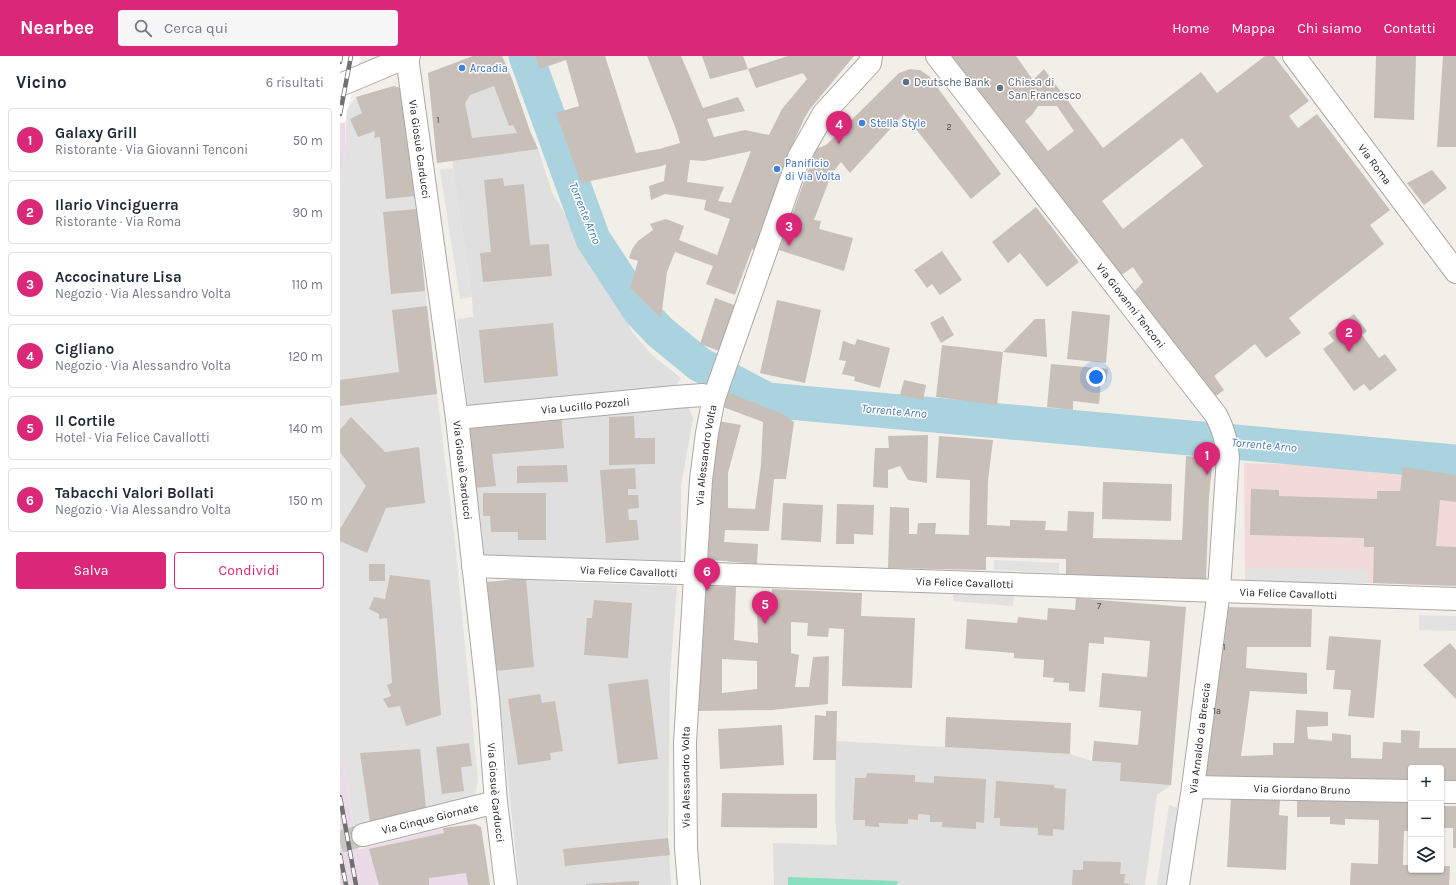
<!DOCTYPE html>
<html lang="it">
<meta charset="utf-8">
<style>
:root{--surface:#fff;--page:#f6f6f7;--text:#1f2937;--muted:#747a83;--line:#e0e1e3;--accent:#db2777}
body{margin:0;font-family:Karla,sans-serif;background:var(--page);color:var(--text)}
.controls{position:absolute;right:12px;bottom:12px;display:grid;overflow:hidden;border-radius:4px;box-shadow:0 1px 3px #0004}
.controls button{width:36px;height:36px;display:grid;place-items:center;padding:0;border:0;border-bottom:1px solid var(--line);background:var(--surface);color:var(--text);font:20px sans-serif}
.you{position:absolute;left:756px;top:321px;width:14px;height:14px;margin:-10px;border:3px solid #fff;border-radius:50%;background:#1a73e8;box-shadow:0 0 0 6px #1a73e833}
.badge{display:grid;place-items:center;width:26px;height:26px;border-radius:50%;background:var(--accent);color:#fff;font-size:13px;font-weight:700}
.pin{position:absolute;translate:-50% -33px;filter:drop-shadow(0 1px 2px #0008)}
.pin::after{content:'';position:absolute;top:21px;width:14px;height:12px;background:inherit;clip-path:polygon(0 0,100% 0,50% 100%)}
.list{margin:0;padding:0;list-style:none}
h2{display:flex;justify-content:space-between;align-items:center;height:52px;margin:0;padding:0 16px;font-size:17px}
h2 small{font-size:13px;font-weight:400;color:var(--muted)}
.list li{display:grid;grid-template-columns:26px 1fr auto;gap:12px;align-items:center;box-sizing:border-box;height:64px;margin:0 8px 8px;padding:0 8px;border:1px solid var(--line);border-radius:4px}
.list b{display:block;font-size:15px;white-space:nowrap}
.list p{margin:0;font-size:13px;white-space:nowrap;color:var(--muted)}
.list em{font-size:13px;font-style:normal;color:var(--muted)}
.actions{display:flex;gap:8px;padding:12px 16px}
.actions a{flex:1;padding:9px 0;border:1px solid var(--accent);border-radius:4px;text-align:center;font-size:14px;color:var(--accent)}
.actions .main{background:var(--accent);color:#fff}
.icon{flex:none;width:22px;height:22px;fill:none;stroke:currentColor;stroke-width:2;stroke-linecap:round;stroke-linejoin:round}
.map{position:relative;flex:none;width:1116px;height:829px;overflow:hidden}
header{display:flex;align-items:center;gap:24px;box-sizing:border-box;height:56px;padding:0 20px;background:var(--accent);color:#fff}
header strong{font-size:19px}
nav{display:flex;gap:22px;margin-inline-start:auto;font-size:14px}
.search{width:280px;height:36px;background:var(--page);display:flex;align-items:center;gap:10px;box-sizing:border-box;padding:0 14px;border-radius:4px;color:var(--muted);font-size:15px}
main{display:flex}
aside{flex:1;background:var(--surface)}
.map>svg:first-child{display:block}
.residential{fill:#e0dfdf}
.commercial{fill:#f2dad9}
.industrial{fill:#ebdbe8}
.pitch{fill:#88e0be}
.parking{fill:#e2e2e2}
.pier{fill:#fff}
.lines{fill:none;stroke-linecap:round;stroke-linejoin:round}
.river{stroke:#aad3df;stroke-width:35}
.building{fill:#c7bfb8;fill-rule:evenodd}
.minor-tunnel{stroke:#c8c6c1;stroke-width:22;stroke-dasharray:22 11;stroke-linecap:butt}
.minor-casing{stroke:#a9a9a9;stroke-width:24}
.minor{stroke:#fff;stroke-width:22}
.rail-casing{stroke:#707070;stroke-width:4.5}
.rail{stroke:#fff;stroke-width:3;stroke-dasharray:9;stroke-linecap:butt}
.shop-dot{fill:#3f7fe0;stroke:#fff;stroke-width:1.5}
.service-dot{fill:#5c6f8a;stroke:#fff;stroke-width:1.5}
.worship-dot{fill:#6b7280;stroke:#fff;stroke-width:1.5}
.labels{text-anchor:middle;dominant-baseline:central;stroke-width:3;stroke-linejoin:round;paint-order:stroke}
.number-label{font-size:9px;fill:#4b4948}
.shop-label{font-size:11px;fill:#366cbe;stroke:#fff;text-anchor:start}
.service-label{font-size:11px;fill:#4e5e75;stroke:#fff;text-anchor:start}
.worship-label{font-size:11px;fill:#5b616d;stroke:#fff;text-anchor:start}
.street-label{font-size:11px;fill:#222;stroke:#fff}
.water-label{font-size:12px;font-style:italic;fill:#4a7aab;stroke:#fff}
</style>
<header>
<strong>Nearbee</strong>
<div class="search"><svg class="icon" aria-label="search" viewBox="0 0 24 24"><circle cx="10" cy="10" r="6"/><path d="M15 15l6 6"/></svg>Cerca qui</div>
<nav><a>Home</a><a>Mappa</a><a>Chi siamo</a><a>Contatti</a></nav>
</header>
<main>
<aside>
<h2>Vicino<small>6 risultati</small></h2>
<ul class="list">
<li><span class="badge">1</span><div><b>Galaxy Grill</b><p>Ristorante · Via Giovanni Tenconi</p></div><em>50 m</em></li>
<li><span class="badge">2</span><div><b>Ilario Vinciguerra</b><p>Ristorante · Via Roma</p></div><em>90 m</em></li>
<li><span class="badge">3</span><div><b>Accocinature Lisa</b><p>Negozio · Via Alessandro Volta</p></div><em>110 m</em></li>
<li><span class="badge">4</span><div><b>Cigliano</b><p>Negozio · Via Alessandro Volta</p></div><em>120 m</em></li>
<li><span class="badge">5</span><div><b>Il Cortile</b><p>Hotel · Via Felice Cavallotti</p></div><em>140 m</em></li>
<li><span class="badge">6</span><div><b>Tabacchi Valori Bollati</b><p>Negozio · Via Alessandro Volta</p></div><em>150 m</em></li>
</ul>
<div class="actions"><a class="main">Salva</a><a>Condividi</a></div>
</aside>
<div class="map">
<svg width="1116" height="829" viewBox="0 0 1116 829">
<rect width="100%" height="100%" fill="#f2efe9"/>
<path class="residential" d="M133,0h29l10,23 18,52 8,18 14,43 65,110 15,30 20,23 29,23 -8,13 -205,17 -11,-89 16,-2 -1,-20 -20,-136 -15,2 -9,-90z
M347,348l6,14 -12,68v75l-198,-6 -9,-67 -6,-64z
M186,522l34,4 117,4 -7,89 -2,163 3,47h-152l-32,-303z
M496,685l234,13 22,7 80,7 -1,17 -14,10 -12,90h-371l-1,-42 64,2 -2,-37z"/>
<path class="commercial" d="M904,407l159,4 53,8v111l-88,-3 -123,-2z"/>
<path class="industrial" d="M5,66v27l-5,42v-68z
M0,691l18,103 85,-22 32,-4 6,3 9,58h-150z"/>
<path class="pitch" d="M448,821l110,4 -1,4h-109z"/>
<path class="parking" d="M54,30l9,3 34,305 18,148 23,238 -3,15 -121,30 -14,-78v-556l5,-42 2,-39 9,-13z
M113,112l19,129 -12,2 -20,-129z
M654,504l65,3v10l-65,-3z
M905,512l123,2v13l-123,-2z
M614,533l60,6 -1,11 -60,-5z
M1079,559l37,1v15l-37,-1z
M829,749l10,3 -10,77h-12z"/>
<path class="pier" d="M0,0h21l-14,54 -2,12 -5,1z"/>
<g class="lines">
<path class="river" d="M186,0l67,183 47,72 20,21 39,32 68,36 689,62"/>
</g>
<path class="building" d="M133,0h29l10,23 18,52 8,18 -101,14 -9,-90zM154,30l15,40 4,-1 4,8 -45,5 -7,-35 5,-8z
M195,0h70l31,97 23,-4 21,-6 -4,-14 -29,-73h34l22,52 35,-11 7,14 -38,8 7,18 31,-7 24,5 13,-26 25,-30 -4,-6 -47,15 -8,-19 40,-13h66l-44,53 -6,10 -18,40 -31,92 -3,-2 -17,46 -29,-11 7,-18 -38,-14 -8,20 -6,46 -31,-30 8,-27 -9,-3 3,-9 6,-8 15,-11 -3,-6 16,-5 18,7 -5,14 38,15 13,-36 -26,-9 2,-10 -41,-6 -14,6 -2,-14 15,-5 2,-17 -4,2 -81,17 -25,-70 23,-7 -13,-46 -26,9zM411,95l-20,52 -13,-2 6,-14 -37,-5 3,-22 14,1z
M362,0h41l5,13 -38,10z
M610,0h66l17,24 11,-11 59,79 98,-76 16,21 48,-37h9l35,45 -20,15 9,12 19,-14 73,96 -20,15 14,19 -95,74 12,15 -35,25 -11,-14 -41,32 10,14 -11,8 -80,-105 10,-11 -10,-15 -13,9zM698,50h19l17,25 -26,20 -23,-30 7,-6zM842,82l21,28 -80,63 -21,-28z
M1036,0h40l-2,64 -40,-2z
M1103,0h13v91h-19z
M570,13l10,1 9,6 72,98 -30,25 -67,-85 -54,59 -9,-11 -9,11 -18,47 7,1 -2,8 34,9 -9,33 -65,-21 37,-101 10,-4 73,-72z
M54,30l9,3 12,107 -29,3 -6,-62 -6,1 1,-7 -17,6 -8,-18 12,-6 -6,-16z
M1092,114l15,18 -23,17 -17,-22z
M163,122l1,8 20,-2 6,61 19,-1 3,32 -69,6 -3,-29 11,-1 -7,-72z
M696,151l43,55 -32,25 -27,-34 -12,10 -16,-21z
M77,153l8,82 -34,3 -8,-82z
M602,195l20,29 -22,15 -8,-11 -5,4 -13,-18z
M375,242l22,8 -15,46 -22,-8z
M437,244l44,10 -16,73 -45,-10z
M87,250l10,88 -97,12v-26l59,-8 -7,-62z
M732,255l38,4 -4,48 -39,-4z
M1014,258l13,17 -5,4 17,23 6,-4 12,16 -27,21 -6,-7 -10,7 -31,-42 11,-8 -6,-8z
M603,260l11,19 -13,8 -11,-20z
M695,263h10l2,38 -44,-5z
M213,267l5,53 -74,7 -5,-53z
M517,283l33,9 -10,40 -26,-7 1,-4 -13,-3 4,-13 -7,-1 4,-19 12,4z
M602,289l61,7 -6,53 -61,-8z
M711,308l57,5 -2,13h-5l-2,22 -26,-3v9l-26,-3z
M564,324l22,5 -3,15 -23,-5z
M387,336l56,22 11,8 -8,57h-12l-5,52 -44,-1 -1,12 34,2 -1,20 -55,-5 16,-138 23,4 -13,48v35l27,1 6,-44 2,-43 -40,-15z
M221,359l3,33 -72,6 4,32 -22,2 -6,-64z
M294,360l1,22h20v26l-46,1v-48z
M11,361l34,35 34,-5 6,56 -39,5 -19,45 -27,-12v-12l26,-43 -26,-34v-22z
M588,379l-1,48 -19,-3 -8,-14 -12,4v18l-15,-1 2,-39h14l-1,-12z
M599,380l54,4 -5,41 -1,44 23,1v-6l36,1 -1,9 22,1 1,-20 26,1 -1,26 89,2 4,-84 27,2 -4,38 -3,84 -140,-4v-17l-80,-2v13l-98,-2 2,-61 19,1v26h8l1,-11h18l-1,11 34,1 1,-55 -34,-2z
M227,409l1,17 -51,1v-17z
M1063,411l53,8v27l-16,-2 -4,46 20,1v39l-83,-3 1,-36h-10v-9l-114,-3 1,-46 28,1v6l98,3v-8h23z
M295,412l1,21h-8v6h10l1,13 -11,1 1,11h8l2,20 -33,3 -6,-73z
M763,426l69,2 -1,37 -69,-2z
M143,437h63v47h-28v-8h-27l-1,-16h-7z
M443,447l40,2 -2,37 -40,-2z
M497,448l37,1 -1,30 -19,-1v10h-18z
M29,508h16v17h-16z
M50,519l40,5 11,135 -35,11 -6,-20 -12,2 -5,-9 8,-3 -4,-11 5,-2 -5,-65 -8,1v-5l-10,-5 5,-12 11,2z
M186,522l8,89 -39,4 -8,-89z
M362,530l34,1 -2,53 24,3 -1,-32 14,-1 1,-21 90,4 -1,23 54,2 -3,70 -70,-2 2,-57 -15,-1 -1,9 -21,-1 1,-13 -17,-1v31l8,2 -4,32h14l4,-30 16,-1 -1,48 -56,6 -75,1zM382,603l35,2v28l-35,4z
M736,542l110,9 -15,178 -51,-4 1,-18 -29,-2 2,-20 44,4 3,-34 -42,-4 3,-34 45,4 3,-36 -46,-4v7l-15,-1 -4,49 -16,-1v-8l-16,-1 1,-4 -11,-1 1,-17 -30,-2v-5l-49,-4 2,-30 50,4 1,-6 29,3 1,-12 27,2z
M254,544l38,3 -4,55 -44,-3 3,-37h5z
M884,551l88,2 -1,38h-64l-1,21 61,5v21l-57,-3 -9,65 32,-1v-12h21l2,-33 32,2v14l-21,1 1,12 24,2v-8l19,2v23l31,1 1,-17 18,1v-13l19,1 -1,17h37v33h-15v-13h-30v13l-210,-4z
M989,580l52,4 -7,78 -26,-2 3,-26 -18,-1 2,-19h-9z
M1110,587l6,7v49l-33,-34z
M308,623l10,80 -40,5 -10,-80z
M200,638l2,9 13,-2 8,50 -13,2 1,7 -33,5 -10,-66z
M486,655h11l-1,49h-23l2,-45 11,1z
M606,661l125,6 -1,31 -125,-7z
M442,669l2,40 -64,4 -2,-40z
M129,687l3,23 -11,1 3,24 -22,3 -6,-47z
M80,693l6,59 -56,14 -10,-69z
M527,717l48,2v7l19,1v-7l52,3 -2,44 -8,-1v7l-34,-2v-5h-12v-7l-12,-1v6l-10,-1v5l-29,-1v4l-14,-1v-6h-12l2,-42h11z
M656,725l58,4v3l12,1 -2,41 -11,-1v7l-15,-1v-7l-38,-2v-8h-6z
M382,737l95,1v34l-96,-1z
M891,741l49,2 -1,16 9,1 -2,54 -59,-3z
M957,742l114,2v31h-7l-1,34h8v5h30v-4h9l-1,19h-99l1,-22 27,1 1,-44 -34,-1v6l-15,-1v-7h-33z
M1101,750h15v42h-3v-20h-12z
M135,768l6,3 9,58h-22l-2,-12 -37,5v7h-50l-10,-36 75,-16 -1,-5z
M328,782l2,17 -105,11 -2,-17z
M743,805l38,1 -1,12h5l-1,9 6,1v1h-58l1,-15h10z
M299,825v4h-53v-1z"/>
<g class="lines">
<path class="minor-tunnel" d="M0,786l23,-7"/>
<g class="minor-casing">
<g id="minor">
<path id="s1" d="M597,0l279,359c8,15 10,25 12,42l-9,133 -26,197 -15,98"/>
<path id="s2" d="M954,0l162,216"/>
<path id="s3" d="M67,1l50,361 31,280 8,104 10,83"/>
<path d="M0,29l69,-29"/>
<path id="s4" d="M117,362l218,-21 28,-2 11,3"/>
<path id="s5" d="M133,510l983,33"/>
<path id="s6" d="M853,731l218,4"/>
<path d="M1101,736h15"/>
<path id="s7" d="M23,779l133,-33"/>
<path id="s8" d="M349,829l-3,-37 -1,-106 16,-262 6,-47 7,-35 85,-241 25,-44 46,-50 1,-7"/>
</g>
</g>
<use href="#minor" class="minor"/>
<g class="rail-casing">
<path id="rail" d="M0,6l1,-6
M0,58l11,-58
M0,741l16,88
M0,799l6,30"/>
</g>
<use href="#rail" class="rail"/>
</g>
<g class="shop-dot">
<circle cx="122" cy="12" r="4"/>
<circle cx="522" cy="67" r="4"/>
<circle cx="437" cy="113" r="4"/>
</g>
<circle class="service-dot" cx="566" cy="26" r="4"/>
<circle class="worship-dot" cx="660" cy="32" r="4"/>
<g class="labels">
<g class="number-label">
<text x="98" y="64">1</text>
<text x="609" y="71">2</text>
<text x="759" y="550">7</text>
<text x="884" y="591">1</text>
<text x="877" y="655">1a</text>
</g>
<g class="shop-label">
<text x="130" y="12">Arcadia</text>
<text x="530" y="67">Stella Style</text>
<text x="445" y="107">Panificio<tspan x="445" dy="13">di Via Volta</tspan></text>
</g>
<g class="service-label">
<text x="574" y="26">Deutsche Bank</text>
</g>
<g class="worship-label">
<text x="668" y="26">Chiesa di<tspan x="668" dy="13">San Francesco</tspan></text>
</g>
<g class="street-label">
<text stroke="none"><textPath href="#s3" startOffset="93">Via Giosuè Carducci</textPath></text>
<text stroke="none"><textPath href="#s2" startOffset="135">Via Roma</textPath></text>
<text stroke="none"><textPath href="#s1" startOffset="316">Via Giovanni Tenconi</textPath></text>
<text stroke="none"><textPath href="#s4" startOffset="129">Via Lucillo Pozzoli</textPath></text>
<text stroke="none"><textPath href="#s8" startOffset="431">Via Alessandro Volta</textPath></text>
<text stroke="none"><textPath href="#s3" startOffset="417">Via Giosuè Carducci</textPath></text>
<text stroke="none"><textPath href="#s5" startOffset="156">Via Felice Cavallotti</textPath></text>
<text stroke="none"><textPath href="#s5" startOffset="492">Via Felice Cavallotti</textPath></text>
<text stroke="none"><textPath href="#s5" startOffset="816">Via Felice Cavallotti</textPath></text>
<text transform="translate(860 682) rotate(-83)">Via Arnaldo da Brescia</text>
<text stroke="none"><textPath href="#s8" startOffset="108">Via Alessandro Volta</textPath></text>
<text stroke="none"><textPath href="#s6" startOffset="109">Via Giordano Bruno</textPath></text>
<text stroke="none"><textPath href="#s3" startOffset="741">Via Giosuè Carducci</textPath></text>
<text stroke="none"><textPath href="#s7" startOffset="69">Via Cinque Giornate</textPath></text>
</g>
<g class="water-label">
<text transform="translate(245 157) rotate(68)">Torrente Arno</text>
<text transform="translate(554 355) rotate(5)">Torrente Arno</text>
<text transform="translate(924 389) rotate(5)">Torrente Arno</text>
</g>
</g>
</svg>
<div class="controls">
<button>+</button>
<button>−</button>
<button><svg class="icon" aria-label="layers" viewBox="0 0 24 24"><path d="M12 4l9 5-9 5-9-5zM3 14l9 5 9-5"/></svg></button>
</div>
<div class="you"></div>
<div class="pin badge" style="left:867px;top:419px">1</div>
<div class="pin badge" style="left:1009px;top:296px">2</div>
<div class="pin badge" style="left:449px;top:190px">3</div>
<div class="pin badge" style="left:499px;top:88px">4</div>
<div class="pin badge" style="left:425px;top:568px">5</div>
<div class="pin badge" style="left:367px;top:535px">6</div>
</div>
</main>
